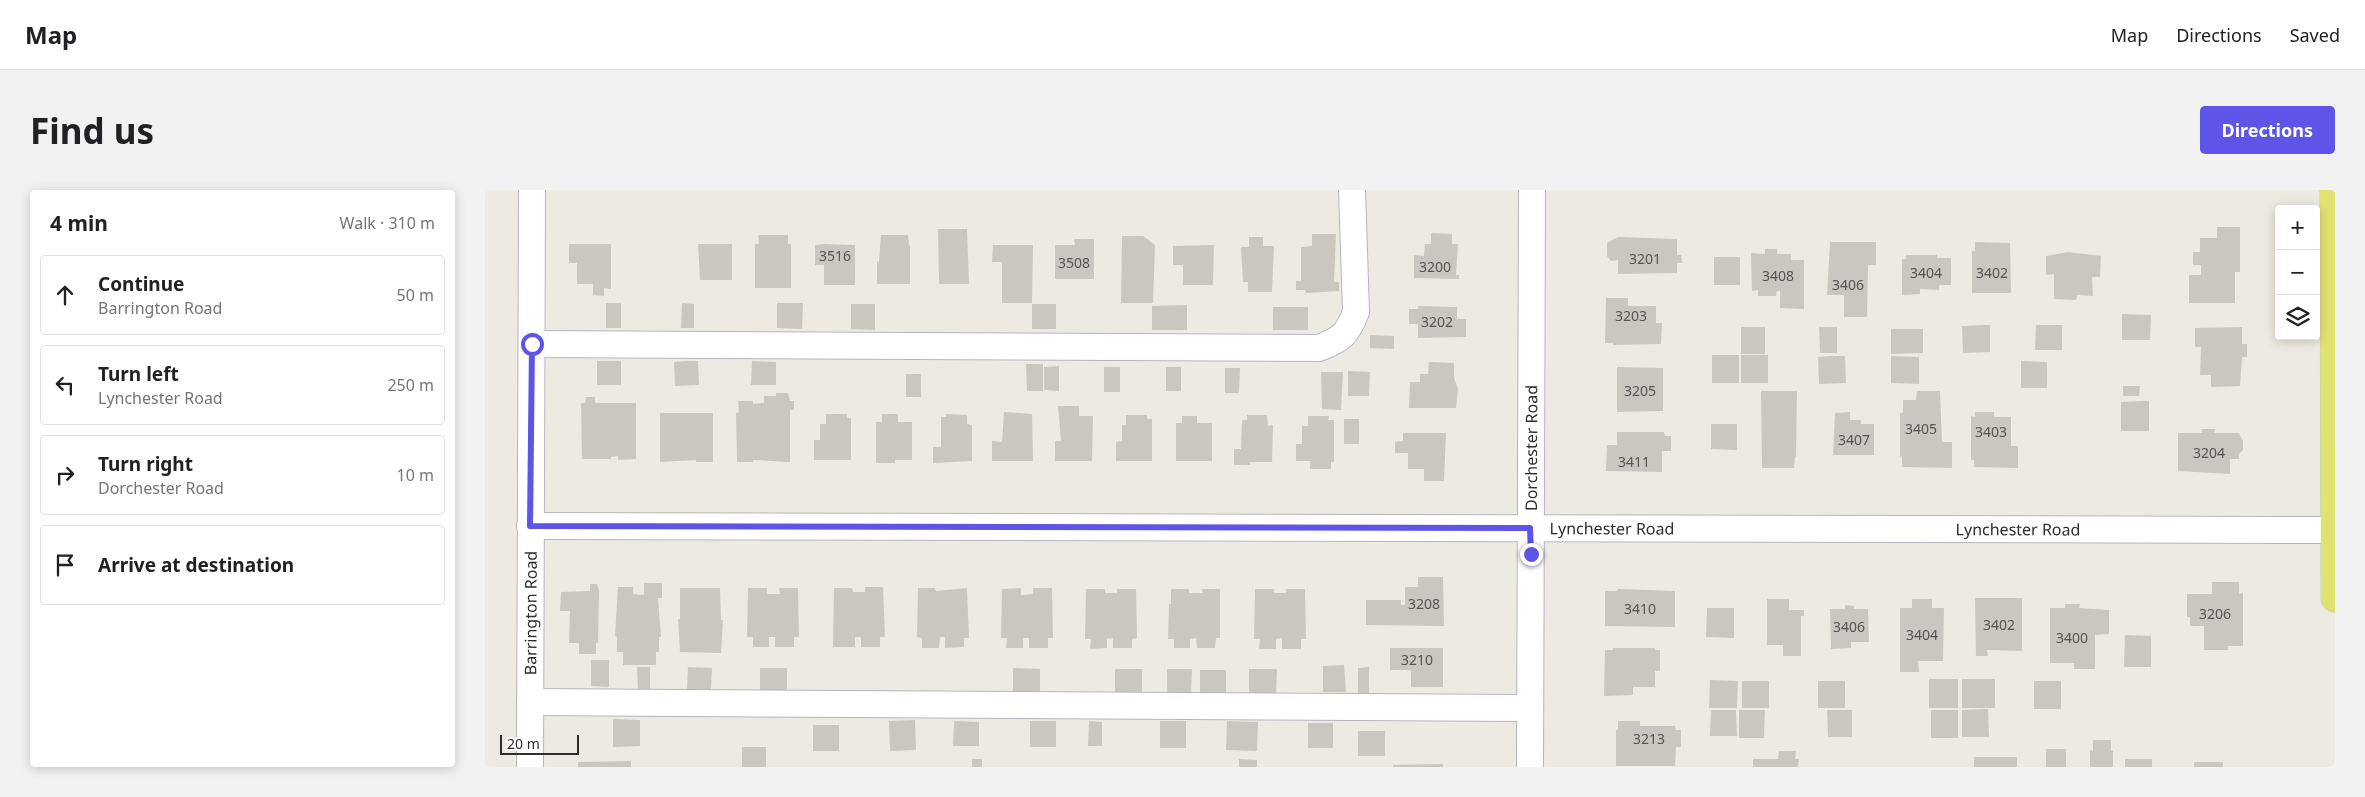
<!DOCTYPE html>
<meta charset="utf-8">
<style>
:root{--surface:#fff;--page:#f2f2f2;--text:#202124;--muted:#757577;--line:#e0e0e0;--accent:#5e54e7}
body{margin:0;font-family:"Noto Sans",sans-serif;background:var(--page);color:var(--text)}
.controls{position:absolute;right:15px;top:15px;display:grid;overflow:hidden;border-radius:5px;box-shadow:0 2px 12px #0003}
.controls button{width:45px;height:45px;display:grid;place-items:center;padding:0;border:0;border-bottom:1px solid var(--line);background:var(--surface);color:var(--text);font:25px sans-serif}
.scale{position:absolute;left:15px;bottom:12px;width:79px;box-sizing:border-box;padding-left:5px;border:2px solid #2d2d2d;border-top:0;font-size:14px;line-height:18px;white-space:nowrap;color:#2d2d2d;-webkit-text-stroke:4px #fff;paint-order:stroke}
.stop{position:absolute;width:15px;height:15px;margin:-11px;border:4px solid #5e54e7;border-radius:50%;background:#fff}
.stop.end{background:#5e54e7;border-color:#fff;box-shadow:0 1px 5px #0008}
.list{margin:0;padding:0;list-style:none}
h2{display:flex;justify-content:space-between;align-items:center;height:65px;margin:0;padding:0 20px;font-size:21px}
h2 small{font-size:16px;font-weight:400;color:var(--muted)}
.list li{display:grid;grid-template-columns:32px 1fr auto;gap:15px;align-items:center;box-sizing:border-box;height:80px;margin:0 10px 10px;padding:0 10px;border:1px solid var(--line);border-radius:5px}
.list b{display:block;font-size:19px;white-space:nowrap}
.list p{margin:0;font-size:16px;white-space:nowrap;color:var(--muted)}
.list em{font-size:16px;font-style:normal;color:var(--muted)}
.icon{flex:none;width:28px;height:28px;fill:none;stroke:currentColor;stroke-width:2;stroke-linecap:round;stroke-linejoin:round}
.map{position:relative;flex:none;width:1850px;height:577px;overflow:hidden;border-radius:5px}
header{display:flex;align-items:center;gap:30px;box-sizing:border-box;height:70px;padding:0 25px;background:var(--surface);border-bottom:1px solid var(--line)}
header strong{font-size:24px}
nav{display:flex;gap:28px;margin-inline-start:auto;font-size:18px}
.intro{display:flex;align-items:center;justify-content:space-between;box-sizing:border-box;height:120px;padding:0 30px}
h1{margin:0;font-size:35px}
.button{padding:12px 22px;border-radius:5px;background:var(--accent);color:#fff;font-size:18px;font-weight:700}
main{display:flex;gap:30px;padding:0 30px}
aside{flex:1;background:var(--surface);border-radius:5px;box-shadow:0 2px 12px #0003}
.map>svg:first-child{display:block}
.building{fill:#c9c7c0}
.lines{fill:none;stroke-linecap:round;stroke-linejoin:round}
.minor-casing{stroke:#b5b5bf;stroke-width:28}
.major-casing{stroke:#c8c8c8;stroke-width:29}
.minor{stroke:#fff;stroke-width:26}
.major{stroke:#e1e371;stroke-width:28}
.route{stroke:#5e54e7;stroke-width:6}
.labels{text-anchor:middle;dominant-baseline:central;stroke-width:4;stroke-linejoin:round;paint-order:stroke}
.number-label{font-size:14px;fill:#545452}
.street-label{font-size:16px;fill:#2d2d2d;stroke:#fff}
</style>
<header>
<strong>Map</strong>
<nav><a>Map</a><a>Directions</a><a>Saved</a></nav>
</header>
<div class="intro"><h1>Find us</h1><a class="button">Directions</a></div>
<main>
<aside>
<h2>4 min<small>Walk · 310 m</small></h2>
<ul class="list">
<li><svg class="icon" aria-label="ahead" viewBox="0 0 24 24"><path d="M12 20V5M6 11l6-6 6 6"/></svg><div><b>Continue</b><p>Barrington Road</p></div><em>50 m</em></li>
<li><svg class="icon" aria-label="left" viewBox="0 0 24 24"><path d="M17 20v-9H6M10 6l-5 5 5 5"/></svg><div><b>Turn left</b><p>Lynchester Road</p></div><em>250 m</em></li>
<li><svg class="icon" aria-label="right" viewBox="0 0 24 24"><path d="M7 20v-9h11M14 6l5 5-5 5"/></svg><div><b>Turn right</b><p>Dorchester Road</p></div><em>10 m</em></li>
<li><svg class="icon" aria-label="arrive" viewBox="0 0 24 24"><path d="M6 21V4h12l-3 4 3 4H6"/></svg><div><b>Arrive at destination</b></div></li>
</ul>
</aside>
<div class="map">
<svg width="1850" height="577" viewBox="0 0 1850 577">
<rect width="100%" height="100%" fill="#edebe1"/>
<path class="building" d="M1732,37h23v45h-5v31h-46v-28h12v-10h-8v-13h7v-14h17z
M453,39h29l2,55h-30z
M946,43l21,1v10h6l-2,31h3v4l-45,-1v-23l10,1 1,-12h6z
M827,44h24l-2,48h5v9l-33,2 -1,-3h-9v-9h5v-34l11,-1z
M273,45h30v9h3v44h-36v-44h4z
M396,45h27l1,10h1v39h-33v-23l2,1z
M637,46h21l12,9 -2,58h-32z
M764,47h14v9h11l-2,46h-24v-10h-5l-2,-35h8z
M1133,47l59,2v16h4l1,8h-5v10l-59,1v-14l-7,1 -4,-5v-13z
M589,49h20v40h-39v-34h20z
M1345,52h46v23h-8l-1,52h-23v-22h-17z
M1490,52l35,1 1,50h-39v-42h3z
M84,54h42v45l-7,-1v8l-11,-1v-11h-16v-21h-8z
M213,54h34v36h-32z
M339,54l31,1v40h-31v-20h-9v-20z
M508,55h40l-1,58h-30v-41h-10z
M729,55l-1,40h-30v-20h-10v-19z
M1280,59h12v5h14v6h13v49l-24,-1v-17h-3l-1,5h-18v-6l-6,1 -1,-38 14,1z
M1583,62l33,4 -1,21h-8l1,19 -16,-1 -1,5 -22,-1v-25l-8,1v-19z
M1421,65h31v3h14v27h-12v5l-19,-1v5l-18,1v-36h4z
M1229,67h26v28h-26z
M1121,108h22v8h28v17h6l-1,21 -48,1v-2h-8z
M121,113h15v25h-15z
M197,113l12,1v24h-13z
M292,113h26l-1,26 -25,-1z
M366,114h24v26l-24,-1z
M547,114h24v25h-24z
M702,115v25h-35v-24z
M933,116l39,1v12h9v18l-48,1v-14h-9v-15h9z
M788,117h35v23h-35z
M1637,124l29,1 -1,25h-28z
M1502,135h3v27l-27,1 -1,-27z
M1551,135h26v25h-27z
M1256,137h24v27h-24z
M1334,137h18v26h-17z
M1757,137v17h5v13h-5l-2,29 -29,1v-12h-11l1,-28h-6v-19z
M1406,139h32v24l-32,1z
M885,145l24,1v13l-24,-1z
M1227,165h27v28h-27z
M1256,165h27v28h-27z
M1345,166h15l1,27 -27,1 -1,-27z
M1406,166l28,1v27l-28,-1z
M112,171h24v24h-24z
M201,171h12l1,24 -24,1 -1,-24z
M267,171l24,1v23h-25z
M1536,171l26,1v26h-26z
M944,172l25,1v15l4,11 -2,19h-47l1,-26h10v-8h8z
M541,174h17v27h-16z
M574,176v25l-15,-1v-23z
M619,177h16v25h-16z
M681,177h15v24h-15z
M1132,177l46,1v43l-46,1z
M740,178h15l-1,25h-14z
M863,181l22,1 -1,24h-21z
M836,182h22l-2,38 -19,-1z
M421,184h15v23h-15z
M1638,196h17l-1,10h-16z
M1276,201h36l-1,66h-1l-1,11h-32z
M1432,201h23l2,51h10v26l-50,-1v-11l-2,1v-44h3v-13h13z
M291,203h12l2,8h4v9h-4v52l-37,-2v2h-16l-1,-49 3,-1 -1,-11h15v3l11,-1v-7h12z
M101,207h9v6h41v56l-18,1v-4l-7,1v2h-29l-1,-56h4z
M1657,211h7v30h-28v-29z
M573,216h21v10h14l-1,45h-37v-20h6z
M519,222l28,2 1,47h-41v-20l10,1z
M1365,222v8h11v4h13v31h-41l2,-42z
M1490,222h19v5h17v29h7v22l-44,-1v-7h-3v-44l4,1z
M175,223h53v49h-17v-2l-36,2z
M341,224h21v4h4v42h-37v-20h6v-16h6z
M397,224h16v8h14v38h-17v3h-19v-41h6z
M461,224l21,1v9l5,1v36l-39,2v-16h8v-30h5z
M641,225h21v4h5v42h-36v-19l6,-1v-16h4z
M762,225h20l1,11 5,-1 -1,37h-22v3h-16v-16h7l1,-29h5z
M697,226h15v7h15v38h-36v-38h6z
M823,226h21l-1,4h6v42h-3v7h-21v-8h-14v-17h6v-18h6z
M859,229h15v25h-15z
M1226,234h26v26l-26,-1z
M1717,239h13l-1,4h25l4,8v9l-4,4v5h-9v15l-52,-3v-38h24z
M1132,242h47l1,4h6v15h-9v21l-56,-1 1,-26h10z
M918,243h43l-2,48h-20v-12h-16v-16h-13v-11l8,-1z
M933,387h25l1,49 -78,-1v-25h35v5h4v-18h13z
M1727,392h27v12l4,-1v53h-15v4h-24v-24h-14v-9h-3v-23h25z
M159,393h18v15h-4l3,39h-2v15h-3v13h-33v-13h-6v-15l-2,-1 3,-49h15v7l11,1z
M105,394h7l2,7 -1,52h-2v11h-17v-11h-10l1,-32h-10l1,-19 29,-1z
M380,397h18l2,50h-5v10h-19v-10h-6v10h-22l1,-59h18l1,4h12z
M195,398h40l1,32h2l-2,33 -41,-1 -2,-33h2z
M263,398h19v6h13l-1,-6h19l1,49h-5v10h-19v-10h-6v10h-16v-10h-6z
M433,398h17l1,3 31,-3 2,50h-5v9l-19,1v-11h-5l-1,11h-17v-10l-5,-1z
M536,398v7l12,-1v-6h19l1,50h-5v10h-19v-10h-6v10h-17l1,-10h-6l1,-49z
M601,399h19v4h12v-4h19l1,49 -5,1v9h-19v-10l-6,1v9l-17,1 1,-10h-6z
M686,399h18v4h14l-1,-4h18v49h-4l-1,10h-18l-1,-10 -6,1v9h-16v-9h-6l1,-35h2z
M770,399h19v4h12v-4h19l1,50h-5v10h-19v-11l-6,1v10h-17l1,-10h-6z
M1133,399l57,2v36l-70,-1v-35h12z
M1490,408h47v53l-35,-1 1,6h-12z
M1282,409h22v11h15v6h-3v40h-18v-11h-16z
M1427,409h20v9h12l-1,53h-25l1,11h-19v-64h12z
M1580,414h15l-1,4 30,2v24l-14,1v34h-21v-6h-24v-55h15z
M1360,415l9,1v3h14l1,33h-18v6l-20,1 -1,-40h15z
M1222,418h27v30l-28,-1z
M1640,445l26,1v31h-27z
M905,458h53v39h-32v-17h-21z
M1128,458h42v2h5v21h-5v16h-22v8l-29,1 1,-46h8z
M106,470h18v27l-18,-1z
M859,475l2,27h-23v-26z
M152,477h13v24l-12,-1z
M203,477l24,1 -1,22h-24z
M884,477v26h-11v-25z
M275,478h27v25h-27z
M528,478l27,1v24h-27z
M630,479h27v25h-27z
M682,479h25l-1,25h-24z
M764,479h28l-1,25 -27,1z
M715,480h26v24h-26z
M1444,489h29v29h-29z
M1477,489h33v29h-33z
M1225,490l28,1 -1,27h-28z
M1257,491h27v27h-27z
M1333,491h27v27h-27z
M1549,491h27v28h-27z
M1503,519l1,28h-27v-27z
M1226,520h25l1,26h-27z
M1254,520h26l-1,28h-25z
M1342,520h25v27h-24z
M1446,520h27v28h-27z
M128,529l27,1v26l-27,1z
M430,530l1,30 -26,1 -1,-30z
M469,531l25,1v24h-26z
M545,531h26v26h-26z
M604,531l13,1v24h-14z
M675,531h26v27h-26z
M742,531l31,1 -1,29 -31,-1z
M1133,531h22v5h35l1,4h5v17h-5l-1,19h-59v-36h2z
M823,533h25v25h-25z
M328,535h26v26h-26z
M873,541h27v25h-27z
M1608,550h18v11h2v16h-23v-17l3,1z
M257,557h24v20h-24z
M1561,559h20v18h-20z
M1294,561h17l-1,8h4l-1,8h-45v-8h25z
M1489,567h43v10h-43z
M487,569h10v8h-10z
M754,569l18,1v7h-18z
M1640,569h27v8h-27z
M146,571v6h-53v-5z
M1709,572h29v5h-29z
M958,574v3h-50v-2z"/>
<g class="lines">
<g class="minor-casing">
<g id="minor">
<path d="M47,154l787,4c23,-9 28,-13 37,-36l-4,-122"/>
<path id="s1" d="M45,336l1805,4"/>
<path d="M45,512l1000,6"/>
<path id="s2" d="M45,577l2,-577"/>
<path id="s3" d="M1045,577l2,-577"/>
</g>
</g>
<g class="major-casing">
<path id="major" d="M1849,0l1,408"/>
</g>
<use href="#minor" class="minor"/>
<use href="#major" class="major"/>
</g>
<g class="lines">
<path class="route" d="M47,154l-2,182 1000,2 1,26"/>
</g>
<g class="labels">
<g class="number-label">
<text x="350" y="65">3516</text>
<text x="1160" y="68">3201</text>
<text x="589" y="72">3508</text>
<text x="950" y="76">3200</text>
<text x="1441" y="82">3404</text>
<text x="1507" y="82">3402</text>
<text x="1293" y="85">3408</text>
<text x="1363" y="94">3406</text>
<text x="1146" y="125">3203</text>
<text x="952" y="131">3202</text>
<text x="1155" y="200">3205</text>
<text x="1436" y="238">3405</text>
<text x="1506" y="241">3403</text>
<text x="1369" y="249">3407</text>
<text x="1724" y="262">3204</text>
<text x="1149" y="271">3411</text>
<text x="939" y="413">3208</text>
<text x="1155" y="418">3410</text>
<text x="1730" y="423">3206</text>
<text x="1514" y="434">3402</text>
<text x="1364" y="436">3406</text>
<text x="1437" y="444">3404</text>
<text x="1587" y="447">3400</text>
<text x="932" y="469">3210</text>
<text x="1164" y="548">3213</text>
</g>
<g class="street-label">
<text stroke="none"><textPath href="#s3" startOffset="319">Dorchester Road</textPath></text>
<text stroke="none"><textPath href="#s1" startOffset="1082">Lynchester Road</textPath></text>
<text stroke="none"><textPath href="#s1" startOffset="1488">Lynchester Road</textPath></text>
<text stroke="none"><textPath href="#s2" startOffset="154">Barrington Road</textPath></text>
</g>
</g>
</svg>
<div class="controls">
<button>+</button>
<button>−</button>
<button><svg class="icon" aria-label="layers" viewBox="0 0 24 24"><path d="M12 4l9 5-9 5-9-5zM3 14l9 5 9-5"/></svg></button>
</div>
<div class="scale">20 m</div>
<div class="stop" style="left:47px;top:154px"></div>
<div class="stop end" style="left:1046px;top:364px"></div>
</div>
</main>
